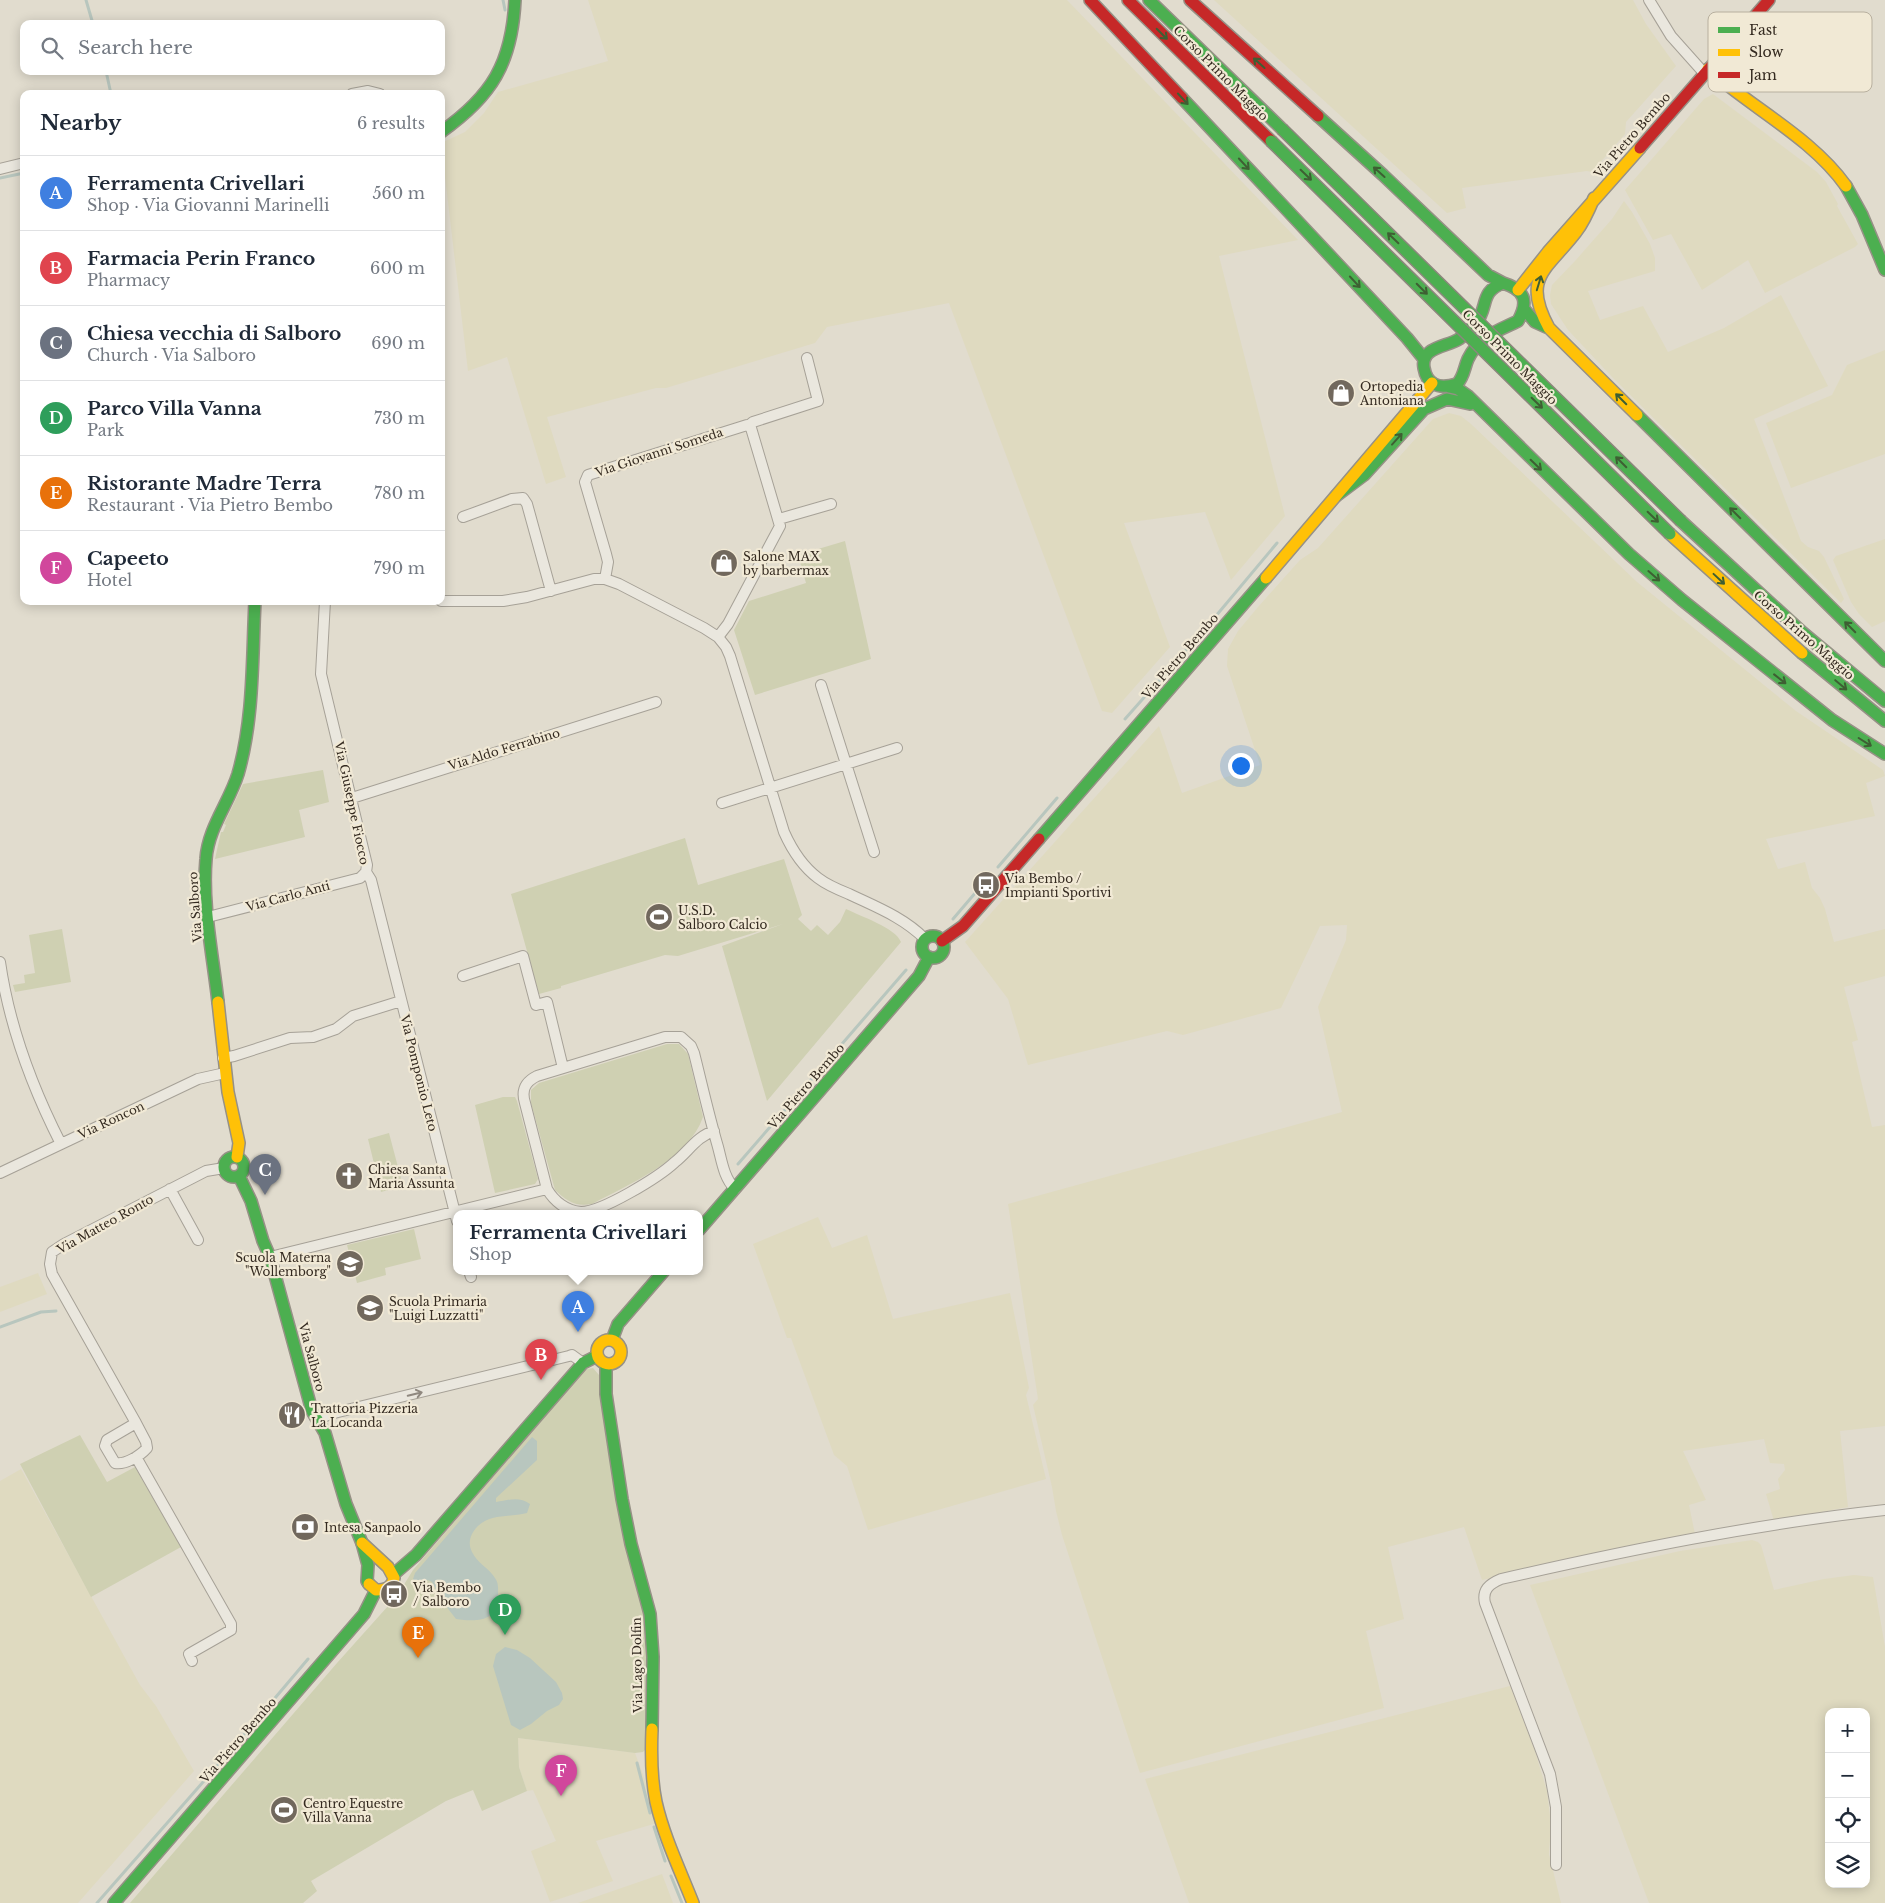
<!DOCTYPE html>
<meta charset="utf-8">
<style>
:root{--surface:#fff;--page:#f6f6f7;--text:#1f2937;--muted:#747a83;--line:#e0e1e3;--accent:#71685d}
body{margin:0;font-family:"Libre Baskerville",serif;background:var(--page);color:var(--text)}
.controls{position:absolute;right:15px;bottom:15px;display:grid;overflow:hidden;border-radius:10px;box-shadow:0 2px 12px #0003}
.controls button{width:45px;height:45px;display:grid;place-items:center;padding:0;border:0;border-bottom:1px solid var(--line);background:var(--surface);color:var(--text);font:25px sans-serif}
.you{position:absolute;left:1240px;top:765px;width:18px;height:18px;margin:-12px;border:4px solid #fff;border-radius:50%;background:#1a73e8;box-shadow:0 0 0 8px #1a73e833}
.badge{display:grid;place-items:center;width:32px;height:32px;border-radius:50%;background:var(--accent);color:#fff;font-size:16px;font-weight:700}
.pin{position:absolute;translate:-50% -41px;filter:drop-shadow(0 1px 2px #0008)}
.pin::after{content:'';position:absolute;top:26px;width:18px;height:15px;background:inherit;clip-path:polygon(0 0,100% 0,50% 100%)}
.popup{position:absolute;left:453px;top:1210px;width:250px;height:65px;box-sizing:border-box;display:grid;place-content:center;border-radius:10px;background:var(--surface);filter:drop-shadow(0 1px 4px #0005);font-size:16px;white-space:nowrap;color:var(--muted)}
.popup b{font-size:19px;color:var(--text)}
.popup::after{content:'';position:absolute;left:50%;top:100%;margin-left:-10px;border:10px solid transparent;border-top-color:var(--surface)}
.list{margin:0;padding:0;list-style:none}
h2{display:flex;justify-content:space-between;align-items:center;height:65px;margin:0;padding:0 20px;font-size:21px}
h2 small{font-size:16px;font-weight:400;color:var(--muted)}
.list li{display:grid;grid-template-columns:32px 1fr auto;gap:15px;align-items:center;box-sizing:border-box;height:75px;padding:0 20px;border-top:1px solid var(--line)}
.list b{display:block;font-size:19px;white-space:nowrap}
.list p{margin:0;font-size:16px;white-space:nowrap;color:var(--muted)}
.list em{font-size:16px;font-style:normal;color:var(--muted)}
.icon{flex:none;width:28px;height:28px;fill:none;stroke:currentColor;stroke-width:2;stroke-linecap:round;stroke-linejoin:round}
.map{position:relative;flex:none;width:1885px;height:1903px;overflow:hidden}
.search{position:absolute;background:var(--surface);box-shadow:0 2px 12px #0003;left:20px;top:20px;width:425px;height:55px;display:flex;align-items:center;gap:12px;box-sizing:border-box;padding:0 18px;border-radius:10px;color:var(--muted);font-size:19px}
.panel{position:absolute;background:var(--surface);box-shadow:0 2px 12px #0003;left:20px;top:90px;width:425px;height:515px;border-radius:10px}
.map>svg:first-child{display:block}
.farmland{fill:#dfdac0;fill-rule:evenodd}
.green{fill:#cfd0b2}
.water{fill:#b8c6be}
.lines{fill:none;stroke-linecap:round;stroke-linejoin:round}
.stream{stroke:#b8c6be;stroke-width:3}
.street-casing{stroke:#a6a197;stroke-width:12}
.fast-casing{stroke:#969186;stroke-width:14}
.slow-casing{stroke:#969186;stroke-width:14}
.jam-casing{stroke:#969186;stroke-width:14}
.street{stroke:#eae7de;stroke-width:10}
.fast{stroke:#4caf50;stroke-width:11}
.slow{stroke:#ffc107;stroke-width:11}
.jam{stroke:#c62828;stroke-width:11}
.fast-bridge-casing{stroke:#8c877d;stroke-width:14;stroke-linecap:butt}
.fast-bridge{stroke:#4caf50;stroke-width:11}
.oneway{stroke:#3e5f33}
.oneway2{stroke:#8f887f}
.labels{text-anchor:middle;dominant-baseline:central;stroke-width:4.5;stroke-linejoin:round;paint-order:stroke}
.street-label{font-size:12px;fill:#342a20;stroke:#f1e9d5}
.poi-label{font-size:12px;fill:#342a20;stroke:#f1e9d5;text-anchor:start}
.key{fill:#f1e9d5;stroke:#b8b09f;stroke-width:1}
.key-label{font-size:14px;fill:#342a20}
</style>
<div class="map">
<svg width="1885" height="1903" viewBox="0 0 1885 1903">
<rect width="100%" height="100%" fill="#e1dcce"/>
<path class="farmland" d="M588,0h479l231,240 -79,16 66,260 -54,64 -26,-68 -81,11 46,124 -58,66 -10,-2 -153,-408 -122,24 -12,16 -149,45h-10l-109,29 19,60 -20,7 -39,-127 -39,14 -27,-228 24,-11 19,-19 14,-21 110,-31z
M1214,0h419l13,24 30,42 -50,56 -1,12 -33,38 -5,-1 -125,17 4,20 -19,5z
M1713,94l104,78 9,10 12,22 -1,2 21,38 -3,3 -90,46 -17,-33 -46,30 -31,-56 -18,6 -28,-50 79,-91z
M1624,201l8,11 18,32 5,14v13l-67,20 12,29 43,-14 25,46 56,-24 57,-33 47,91 -74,33 47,122 7,6 11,4 5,6 20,42 -3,4 -228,-225 -45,-48 -17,-26 -1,-9 2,-10 23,-24 37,-42z
M1885,350v104l-94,34 -25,-65 66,-28 15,-30z
M1449,413l12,3 10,8 166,158 159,129 87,59 2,6 -19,7 9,33 -109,23 12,30 27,-7 7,26 8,10 5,11 9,33 51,-13v47l-41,11 14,53 -6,2 20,85 13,-2v301l-45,5 8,76 -74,14 -8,-27 14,-5 -2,-10 7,-9 -1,-6 -14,-1 -6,-24 -81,12 23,49 -17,5 6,29 -213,46 -18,-53 -76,20 16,72 -38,12 18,77 -244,65 -78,-238 -6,-24 -4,-24 -19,-82 5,-6 -30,-195 334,-92 -24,-105 28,-67 1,-15 -27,1 -39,82 -98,27 -16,-4 -139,34 -20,-66 -43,-57 194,-216 23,67 78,-28 -33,-99 1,-17 10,-18 20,-24 42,-47 18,-12 115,-129z
M1885,539v82l-13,6 -13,-13 -8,-12 -18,-42 3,-4z
M818,1217l14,31 35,-13 26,84 117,-26 19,95 -3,7 20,84 -178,51 -21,-64 -13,-11 -43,-117h-4l-34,-94z
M38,1273l9,21 -47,18v-25z
M21,1469l119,216 16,21 38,65 -116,132h-78v-422z
M1752,1540l6,2 3,3 13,45 50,-11 30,-4 19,2 12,70v256h-236l-119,-318 150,-34zM1829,1712h37v172h-37z
M1510,1686l24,62 13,43 4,33 -2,30 12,49h-372l-44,-124z
M518,1738l117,15 13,35 9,35 -61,18 17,40 -63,21 -19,-51 25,-10 -23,-51 -6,1 -8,-24z
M662,1874l11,29h-95z"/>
<path class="green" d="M845,541l26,118 -116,36 -21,-65 15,-29 57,-18 -8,-28z
M323,770l6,32 -30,8 6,27 -90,22 6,-27h2l3,-7 -2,-1 19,-40z
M685,838l13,47 86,-26 18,56 -4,4 13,12 6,-6 11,10 12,-13 6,-13c14,7 50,19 55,33l-134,159 -45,-155 61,-22 -105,32 -13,-1 -104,31v2l-22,6 -28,-100z
M62,929l9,53 -56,10 -2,-7 12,-2 -1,-8 11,-2 -6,-38z
M667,1044h12l9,10 15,63c-14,42 -75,68 -111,87 -17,3 -25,-3 -37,-14l-24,-87v-13l8,-7z
M503,1097h12l2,4 21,78 -3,5 -40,9 -20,-88z
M389,1133l14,53 -22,6 -13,-53z
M414,1229l7,30 -36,9 1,7 -29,8 -10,-38z
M593,1368l6,7 47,239 1,134 -4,4 -8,1 -117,-15 1,29 8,24 -45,20 -9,-21 -27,11 -135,80 6,10 -14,12h-173l207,-240 60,-67 16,-26 169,-197 5,-4z
M80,1435l27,47 28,-15 46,80 -90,50 -71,-133z"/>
<path class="water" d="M532,1437l5,4v19l-41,38v4c13,-2 23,-6 34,2l-3,9c-20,5 -43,-1 -55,21 -3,6 -3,12 0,18 5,11 17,16 23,26 4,5 3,12 3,19 0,25 -22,25 -42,22l-14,-18 -10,-19 -4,-2 -12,4 -3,-5 2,-6z
M505,1647l12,3 13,8 26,24 6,11 1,6 -4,6 -12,6 -16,13 -11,6 -9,-5 -18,-59 3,-12z"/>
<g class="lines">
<path class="stream" d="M86,0l7,24
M503,0l2,10
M106,71l5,23
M0,178l24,-5
M1210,623l67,-80
M1154,687l41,-47
M1125,719l23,-26
M998,867l59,-69
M953,919l23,-27
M738,1164l168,-194
M0,1327l41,-15 15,-1
M637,1763l13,50
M654,1827l11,34
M671,1876l11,27
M97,1903l135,-154 76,-90"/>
<g class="street-casing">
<path id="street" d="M1649,0l22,36 33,37
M352,94l16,-3 12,3
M0,169l24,-6
M748,426l5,-4 65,-21 -11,-43
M463,517l49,-18 11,-1 4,6 24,87
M779,519l52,-15
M605,579l3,-17 -2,-8 -21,-72 3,-7 159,-50 4,3 29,98 -52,98 -10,13
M325,601l-4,73 46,191 -1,7 5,8 86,341
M441,601h62l24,-4 67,-18h11l14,5 85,44 14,9 8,10 4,9 54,176c8,18 18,34 34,46 9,7 21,12 31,16 27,13 54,23 76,45
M821,685l53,167
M352,798l304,-96
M722,803l175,-55
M208,917l152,-39 6,-6
M0,962c9,63 32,125 61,182
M463,976l60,-20 13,49 11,-3 16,66
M223,1058l11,-2 56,-18 23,-1 23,-8 17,-13 48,-15
M714,1131c-17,5 -26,21 -39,31 -16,15 -73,50 -94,50 -15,-1 -27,-11 -34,-23l-22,-86c-4,-13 0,-21 12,-27l128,-39h16l10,9 3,7c8,32 15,63 24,94 4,15 6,31 17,42
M0,1173l198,-94 27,-6
M170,1189l28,51
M270,1257l277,-68
M469,1271l2,6
M317,1420l13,-6 239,-58 3,-1 11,8
M136,1423l-29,17 -2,6 10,17c10,2 25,-7 32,-15l-1,-6 -10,-19 -84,-149 -2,-10 2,-12 12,-8 142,-73 18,-3
M136,1457l95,167v6l-42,24 3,7
M1556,1865v-58l-6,-33 -65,-171c-3,-13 4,-19 16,-24 127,-29 254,-55 384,-69"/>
</g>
<g class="fast-casing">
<path id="fast" d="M1149,0l133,129
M1182,98l225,240 17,21
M1318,116l65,59 105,100 15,8
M441,132c51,-36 71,-69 74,-132
M1846,186l16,29 23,55
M1503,283c22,7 26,18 15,38 -20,10 -39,15 -50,38 -4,9 -4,18 -11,25 -7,2 -16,4 -23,0 -6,-3 -9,-10 -10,-16 -4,-21 23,-21 35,-29 7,-5 12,-11 17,-16 13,-16 3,-31 27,-40z
M1524,309l11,13 11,5
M1449,387l9,2 10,7 161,158 53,46 150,120 53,34
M1637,415l248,246
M1336,496l28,-21 60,-66 23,-10 23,5
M1681,521l122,112 82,68
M1802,653l83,68
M1039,839l227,-261
M922 947a11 11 0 1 1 22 0a11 11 0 1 1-22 0Z
M218,1002c-5,-46 -16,-97 -12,-143 2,-31 23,-56 32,-85 16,-56 14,-115 17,-173
M224 1167a10 10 0 1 1 20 0a10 10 0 1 1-20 0Z
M239,1176l12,25 12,40 7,16 42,154 13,22 21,71 16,39 6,22 -1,16 2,3
M699,1230l220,-254 10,-19
M612,1340l6,-16 46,-53
M606,1364v30l16,105 9,45 19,70 3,43 -1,72
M394,1574l22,-19 167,-192 14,-7
M114,1903l250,-289 12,-24"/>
</g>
<g class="slow-casing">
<path id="slow" d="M1708,69c44,39 104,69 138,117
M1594,198c-5,12 -10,24 -18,34 -29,38 -55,45 -27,96l88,87
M1518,290l30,-38 92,-104
M1670,534l132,119
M1266,578l166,-195
M218,1002l10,90 11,51 -2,14
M597 1352a12 12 0 1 1 24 0a12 12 0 1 1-24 0Z
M362,1543l26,24 6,11c-2,10 -9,12 -18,12l-7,-6
M652,1729c-1,24 -1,49 4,73 8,35 24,68 37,101"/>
</g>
<g class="jam-casing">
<path id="jam" d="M1090,0l92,98
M1128,0l143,141
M1190,0l128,116
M1640,148l129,-148
M942,941l21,-15 76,-87"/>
</g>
<use href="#street" class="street"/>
<use href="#fast" class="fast"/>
<use href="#slow" class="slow"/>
<use href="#jam" class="jam"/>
<g class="fast-bridge-casing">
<path id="fast-bridge" d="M1282,129l399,392
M1271,141l399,393"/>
</g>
<use href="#fast-bridge" class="fast-bridge"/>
</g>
<defs><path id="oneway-shaft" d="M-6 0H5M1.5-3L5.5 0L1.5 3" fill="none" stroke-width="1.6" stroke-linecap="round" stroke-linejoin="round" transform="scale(1.25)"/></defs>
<g class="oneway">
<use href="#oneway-shaft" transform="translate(1162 34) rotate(45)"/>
<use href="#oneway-shaft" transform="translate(1259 63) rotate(-138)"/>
<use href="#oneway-shaft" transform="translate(1183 99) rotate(47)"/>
<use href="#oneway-shaft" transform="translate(1244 164) rotate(47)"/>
<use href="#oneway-shaft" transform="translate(1379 172) rotate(-138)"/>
<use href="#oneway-shaft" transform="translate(1306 175) rotate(44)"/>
<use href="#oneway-shaft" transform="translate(1393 238) rotate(-136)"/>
<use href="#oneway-shaft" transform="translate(1355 282) rotate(47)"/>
<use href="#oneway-shaft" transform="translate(1539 283) rotate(-73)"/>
<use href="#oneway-shaft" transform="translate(1422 289) rotate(45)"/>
<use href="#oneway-shaft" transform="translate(1621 399) rotate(-135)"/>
<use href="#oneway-shaft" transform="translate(1537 403) rotate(44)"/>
<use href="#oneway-shaft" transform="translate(1397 439) rotate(-48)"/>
<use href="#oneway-shaft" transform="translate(1621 462) rotate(-135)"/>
<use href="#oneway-shaft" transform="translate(1536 465) rotate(44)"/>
<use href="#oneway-shaft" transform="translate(1735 513) rotate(-135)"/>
<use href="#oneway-shaft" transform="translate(1653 517) rotate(44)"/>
<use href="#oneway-shaft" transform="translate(1654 576) rotate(41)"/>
<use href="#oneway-shaft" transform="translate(1719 579) rotate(43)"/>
<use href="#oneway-shaft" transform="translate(1850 627) rotate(-135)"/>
<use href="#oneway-shaft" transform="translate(1780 679) rotate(38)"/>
<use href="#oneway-shaft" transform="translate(1841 685) rotate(40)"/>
<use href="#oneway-shaft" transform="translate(1865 742) rotate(32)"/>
</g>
<use class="oneway2" href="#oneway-shaft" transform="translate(415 1394) rotate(-14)"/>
<defs>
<g id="shop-disc" transform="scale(1.4375)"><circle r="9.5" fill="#71685d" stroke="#f1e9d5"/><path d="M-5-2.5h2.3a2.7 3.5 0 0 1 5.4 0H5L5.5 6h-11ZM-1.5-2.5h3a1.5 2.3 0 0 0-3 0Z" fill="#fff"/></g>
<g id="bus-disc" transform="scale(1.4375)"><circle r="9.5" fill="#71685d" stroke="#f1e9d5"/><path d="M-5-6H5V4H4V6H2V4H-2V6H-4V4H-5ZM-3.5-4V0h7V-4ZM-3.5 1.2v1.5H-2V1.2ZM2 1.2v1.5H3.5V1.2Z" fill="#fff"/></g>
<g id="stadium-disc" transform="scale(1.4375)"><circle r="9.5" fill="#71685d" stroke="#f1e9d5"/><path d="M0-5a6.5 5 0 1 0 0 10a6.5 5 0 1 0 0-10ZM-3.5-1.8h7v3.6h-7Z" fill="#fff"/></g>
<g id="church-disc" transform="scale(1.4375)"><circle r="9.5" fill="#71685d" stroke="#f1e9d5"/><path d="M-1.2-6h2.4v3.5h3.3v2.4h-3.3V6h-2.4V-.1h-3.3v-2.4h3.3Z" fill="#fff"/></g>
<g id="school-disc" transform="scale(1.4375)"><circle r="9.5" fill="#71685d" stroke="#f1e9d5"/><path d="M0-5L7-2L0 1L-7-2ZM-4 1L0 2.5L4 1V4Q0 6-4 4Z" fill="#fff"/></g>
<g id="restaurant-disc" transform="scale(1.4375)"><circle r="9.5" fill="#71685d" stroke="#f1e9d5"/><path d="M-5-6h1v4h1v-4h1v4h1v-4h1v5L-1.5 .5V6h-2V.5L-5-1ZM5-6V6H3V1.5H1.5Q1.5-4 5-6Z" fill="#fff"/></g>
<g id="bank-disc" transform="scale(1.4375)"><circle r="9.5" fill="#71685d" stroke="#f1e9d5"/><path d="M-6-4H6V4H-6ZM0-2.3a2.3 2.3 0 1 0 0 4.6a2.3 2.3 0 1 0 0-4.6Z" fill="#fff"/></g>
</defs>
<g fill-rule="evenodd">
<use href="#shop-disc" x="1341" y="393"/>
<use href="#shop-disc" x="724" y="563"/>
<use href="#bus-disc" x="986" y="885"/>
<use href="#stadium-disc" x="659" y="917"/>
<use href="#church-disc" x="349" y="1176"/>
<use href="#school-disc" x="350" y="1264"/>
<use href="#school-disc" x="370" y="1308"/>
<use href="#restaurant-disc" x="292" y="1415"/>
<use href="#bank-disc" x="305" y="1527"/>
<use href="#bus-disc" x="394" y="1594"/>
<use href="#stadium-disc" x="284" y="1810"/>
</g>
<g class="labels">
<g class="street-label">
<text transform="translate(1221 73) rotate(45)">Corso Primo Maggio</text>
<text transform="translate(1632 135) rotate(-49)">Via Pietro Bembo</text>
<text transform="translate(1510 357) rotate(45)">Corso Primo Maggio</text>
<text transform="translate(659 452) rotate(-18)">Via Giovanni Someda</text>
<text transform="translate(1804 635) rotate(41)">Corso Primo Maggio</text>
<text transform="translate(1180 656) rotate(-49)">Via Pietro Bembo</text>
<text transform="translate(504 749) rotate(-17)">Via Aldo Ferrabino</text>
<text transform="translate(352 803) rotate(78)">Via Giuseppe Fiocco</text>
<text transform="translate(288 896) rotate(-15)">Via Carlo Anti</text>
<text transform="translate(195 907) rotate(-94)">Via Salboro</text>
<text transform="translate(419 1073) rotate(76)">Via Pomponio Leto</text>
<text transform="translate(806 1086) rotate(-49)">Via Pietro Bembo</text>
<text transform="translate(111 1120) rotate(-25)">Via Roncon</text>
<text transform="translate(105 1224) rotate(-29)">Via Matteo Ronto</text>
<text transform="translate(312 1357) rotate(75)">Via Salboro</text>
<text transform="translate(637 1665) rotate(-91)">Via Lago Dolfin</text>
<text transform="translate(238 1740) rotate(-49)">Via Pietro Bembo</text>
</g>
<g class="poi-label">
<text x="1360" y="386">Ortopedia<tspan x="1360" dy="14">Antoniana</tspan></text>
<text x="743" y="556">Salone MAX<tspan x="743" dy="14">by barbermax</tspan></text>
<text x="1005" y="878">Via Bembo /<tspan x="1005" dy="14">Impianti Sportivi</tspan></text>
<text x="678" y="910">U.S.D.<tspan x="678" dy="14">Salboro Calcio</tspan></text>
<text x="368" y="1169">Chiesa Santa<tspan x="368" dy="14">Maria Assunta</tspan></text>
<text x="331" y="1257" text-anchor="end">Scuola Materna<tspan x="331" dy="14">"Wollemborg"</tspan></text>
<text x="389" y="1301">Scuola Primaria<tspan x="389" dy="14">"Luigi Luzzatti"</tspan></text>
<text x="311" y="1408">Trattoria Pizzeria<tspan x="311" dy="14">La Locanda</tspan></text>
<text x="324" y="1527">Intesa Sanpaolo</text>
<text x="413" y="1587">Via Bembo<tspan x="413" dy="14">/ Salboro</tspan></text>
<text x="303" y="1803">Centro Equestre<tspan x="303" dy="14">Villa Vanna</tspan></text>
</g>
</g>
<rect x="1708" y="12" width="164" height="80" rx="8" class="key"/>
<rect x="1718" y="27" width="22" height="6" fill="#4caf50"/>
<rect x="1718" y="49" width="22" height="7" fill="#ffc107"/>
<rect x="1718" y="72" width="22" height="6" fill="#c62828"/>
<g class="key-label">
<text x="1749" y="35">Fast</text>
<text x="1749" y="57">Slow</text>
<text x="1749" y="80">Jam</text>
</g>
</svg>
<div class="controls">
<button>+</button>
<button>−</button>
<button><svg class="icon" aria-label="locate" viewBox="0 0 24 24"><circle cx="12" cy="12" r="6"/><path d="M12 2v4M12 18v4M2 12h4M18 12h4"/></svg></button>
<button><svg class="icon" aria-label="layers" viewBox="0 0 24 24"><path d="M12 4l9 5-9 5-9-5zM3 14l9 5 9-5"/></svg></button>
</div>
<div class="you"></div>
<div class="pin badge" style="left:578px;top:1332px;background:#3f7fe0">A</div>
<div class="popup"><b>Ferramenta Crivellari</b>Shop</div>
<div class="pin badge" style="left:541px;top:1380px;background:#e0444e">B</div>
<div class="pin badge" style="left:265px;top:1195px;background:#6b7280">C</div>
<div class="pin badge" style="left:505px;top:1635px;background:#2e9e5b">D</div>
<div class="pin badge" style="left:418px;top:1658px;background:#e8710a">E</div>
<div class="pin badge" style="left:561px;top:1796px;background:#d1479c">F</div>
<div class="search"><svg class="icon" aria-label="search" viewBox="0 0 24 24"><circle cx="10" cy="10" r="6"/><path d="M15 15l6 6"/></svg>Search here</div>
<section class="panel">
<h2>Nearby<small>6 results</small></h2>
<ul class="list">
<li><span class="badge" style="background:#3f7fe0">A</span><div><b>Ferramenta Crivellari</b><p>Shop · Via Giovanni Marinelli</p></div><em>560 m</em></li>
<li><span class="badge" style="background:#e0444e">B</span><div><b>Farmacia Perin Franco</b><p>Pharmacy</p></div><em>600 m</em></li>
<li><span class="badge" style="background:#6b7280">C</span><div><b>Chiesa vecchia di Salboro</b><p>Church · Via Salboro</p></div><em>690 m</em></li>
<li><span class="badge" style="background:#2e9e5b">D</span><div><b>Parco Villa Vanna</b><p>Park</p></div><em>730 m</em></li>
<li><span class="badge" style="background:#e8710a">E</span><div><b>Ristorante Madre Terra</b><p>Restaurant · Via Pietro Bembo</p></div><em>780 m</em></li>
<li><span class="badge" style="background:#d1479c">F</span><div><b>Capeeto</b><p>Hotel</p></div><em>790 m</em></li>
</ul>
</section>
</div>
